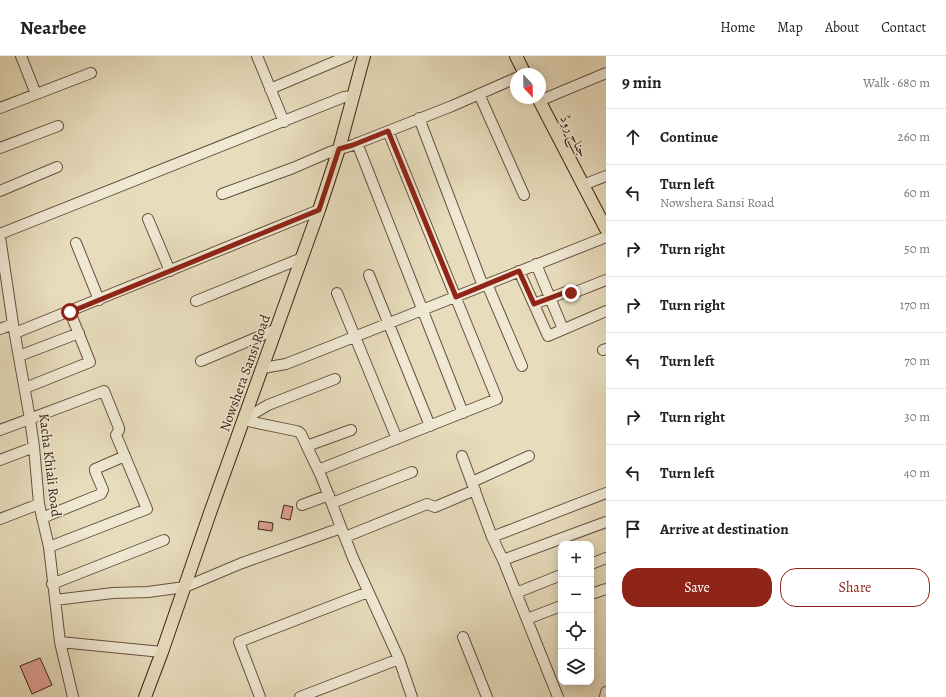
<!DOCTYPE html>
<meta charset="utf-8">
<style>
:root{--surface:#fff;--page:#f6f6f6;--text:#222;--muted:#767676;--line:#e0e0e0;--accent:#8f2418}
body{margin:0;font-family:Alegreya,Amiri,serif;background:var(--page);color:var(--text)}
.controls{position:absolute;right:12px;bottom:12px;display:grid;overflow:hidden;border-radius:8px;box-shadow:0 2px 10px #0003}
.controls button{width:36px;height:36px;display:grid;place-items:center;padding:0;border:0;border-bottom:1px solid var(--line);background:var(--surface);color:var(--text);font:20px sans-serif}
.compass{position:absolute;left:510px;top:12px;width:36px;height:36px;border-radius:50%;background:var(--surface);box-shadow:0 2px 10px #0003;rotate:158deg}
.stop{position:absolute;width:12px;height:12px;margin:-9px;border:3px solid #8f2418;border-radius:50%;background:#fff}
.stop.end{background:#8f2418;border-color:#fff;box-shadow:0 1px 4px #0008}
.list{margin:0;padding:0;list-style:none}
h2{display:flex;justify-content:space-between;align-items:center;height:52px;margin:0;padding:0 16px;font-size:17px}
h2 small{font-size:13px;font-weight:400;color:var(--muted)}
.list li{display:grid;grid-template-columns:26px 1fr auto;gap:12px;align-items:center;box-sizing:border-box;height:56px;padding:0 16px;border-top:1px solid var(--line)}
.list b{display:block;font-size:15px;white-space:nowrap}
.list p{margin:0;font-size:13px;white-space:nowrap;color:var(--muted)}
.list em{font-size:13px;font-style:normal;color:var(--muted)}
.actions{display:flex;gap:8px;padding:12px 16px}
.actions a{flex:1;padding:9px 0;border:1px solid var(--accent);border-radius:16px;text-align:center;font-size:14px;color:var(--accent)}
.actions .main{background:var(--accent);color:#fff}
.icon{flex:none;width:22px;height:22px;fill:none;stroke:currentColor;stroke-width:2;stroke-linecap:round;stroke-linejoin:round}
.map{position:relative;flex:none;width:606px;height:641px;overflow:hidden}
header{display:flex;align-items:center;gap:24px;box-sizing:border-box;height:56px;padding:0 20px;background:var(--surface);border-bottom:1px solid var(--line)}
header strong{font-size:19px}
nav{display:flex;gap:22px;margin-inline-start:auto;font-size:14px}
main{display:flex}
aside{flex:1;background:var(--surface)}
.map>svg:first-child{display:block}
.building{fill:#dfa194;stroke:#3e2315}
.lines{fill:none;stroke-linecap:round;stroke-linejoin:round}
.minor-casing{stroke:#68513f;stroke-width:12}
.major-casing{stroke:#3e2315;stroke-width:14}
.minor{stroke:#efe8d3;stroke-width:10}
.major{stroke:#e7dcbc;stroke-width:12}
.route{stroke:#8f2418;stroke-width:5}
.labels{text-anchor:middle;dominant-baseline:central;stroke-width:3;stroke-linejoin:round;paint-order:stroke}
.street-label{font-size:14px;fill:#3e2315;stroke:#efe8d3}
</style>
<header>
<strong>Nearbee</strong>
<nav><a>Home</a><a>Map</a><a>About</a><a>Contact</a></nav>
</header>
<main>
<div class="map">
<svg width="606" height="641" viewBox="0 0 606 641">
<rect width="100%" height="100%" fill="#e7dcbc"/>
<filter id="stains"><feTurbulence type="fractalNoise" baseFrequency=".005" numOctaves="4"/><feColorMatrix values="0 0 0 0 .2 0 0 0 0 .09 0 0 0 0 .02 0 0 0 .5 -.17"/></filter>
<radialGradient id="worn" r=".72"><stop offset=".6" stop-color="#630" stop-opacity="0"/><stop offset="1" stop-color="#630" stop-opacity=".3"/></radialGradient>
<path class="building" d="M284,449l9,2 -3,13 -9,-2z
M259,465l14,2 -1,8 -14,-2z
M40,602l12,27 -20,9 -12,-28z"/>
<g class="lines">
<g class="minor-casing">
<path id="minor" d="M21,0l15,38
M257,0l27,66
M270,33l78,-33
M479,38l45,101
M539,45l67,-28
M0,52l91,-35
M419,62l64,168
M357,87l106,270
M0,92l58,-22
M583,129l23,-9
M0,135l57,-24
M222,138l71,-26 37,-16 23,-7 99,-39 64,-28
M148,163l22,52
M0,178l344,-137 10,-1
M0,181l13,87 17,95 4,28 5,57 10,43 11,95 13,55
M76,187l23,57
M536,208l27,65
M519,215l29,65 58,-25
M369,219l61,151
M487,228l35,82
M337,237l60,146
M196,245l106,-43
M534,248l32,-12 7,1 33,-13
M0,273l13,-5
M15,277l304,-123
M603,294l3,-1
M19,300l60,-23
M201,305l76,-32
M263,312l23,-4 320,-127
M25,332l65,-26 -20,-50
M243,364l53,11 3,1 2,2 20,42 32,82 46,101 13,38
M243,364l25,-15 67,-26
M0,374l104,-39 15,37v2l-3,5 31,74 -98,38
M307,390l44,-16
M462,400l30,81 11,23 55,137
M0,404l34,-13
M318,414l179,-71 -109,-268
M472,426l57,-26
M332,447l80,-31
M302,449l27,-10
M42,462l59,-24 2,-4 -8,-19v-2l30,-13
M0,463l39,-15
M345,481l82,-33 8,3 40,-17
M492,481l114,-44
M503,504l103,-38
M591,508l15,-6
M52,528l112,-44
M516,537l45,-18
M591,538l15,-5
M55,544l58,-7 35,-1 37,-5 57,-24 99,-35
M527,563l34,-13
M463,581l24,60
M60,586l102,10
M260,641l-21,-55 129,-50
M300,641l99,-38
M605,641l1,-5"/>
</g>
<g class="major-casing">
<path id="major" d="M516,0l9,18
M538,42l68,131
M145,641l17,-45 49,-142 108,-300 20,-61 25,-93"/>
</g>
<use href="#minor" class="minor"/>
<use href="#major" class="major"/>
</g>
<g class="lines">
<path class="route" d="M70,256l249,-102 20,-61 14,-4 35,-14 68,166 63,-26 15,33 32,-12 5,1"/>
</g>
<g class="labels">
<g class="street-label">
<text transform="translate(574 80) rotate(63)">جناح روڈ</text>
<text transform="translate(245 317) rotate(-70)">Nowshera Sansi Road</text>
<text transform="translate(50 409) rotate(83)">Kacha Khiali Road</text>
</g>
</g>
<rect width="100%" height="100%" filter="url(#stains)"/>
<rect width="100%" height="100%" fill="url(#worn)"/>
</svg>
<div class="controls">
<button>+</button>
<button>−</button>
<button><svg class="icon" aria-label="locate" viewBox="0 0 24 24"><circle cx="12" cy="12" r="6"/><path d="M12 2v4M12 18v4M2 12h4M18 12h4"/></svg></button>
<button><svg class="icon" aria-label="layers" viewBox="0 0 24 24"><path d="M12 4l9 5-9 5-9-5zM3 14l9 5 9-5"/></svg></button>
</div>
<svg class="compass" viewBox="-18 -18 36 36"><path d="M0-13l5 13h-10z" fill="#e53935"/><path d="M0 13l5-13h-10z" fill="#767676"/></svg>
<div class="stop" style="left:70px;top:256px"></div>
<div class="stop end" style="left:571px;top:237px"></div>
</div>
<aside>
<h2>9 min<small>Walk · 680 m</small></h2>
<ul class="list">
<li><svg class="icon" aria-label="ahead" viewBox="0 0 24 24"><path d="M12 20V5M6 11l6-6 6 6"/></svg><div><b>Continue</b></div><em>260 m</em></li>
<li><svg class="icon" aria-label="left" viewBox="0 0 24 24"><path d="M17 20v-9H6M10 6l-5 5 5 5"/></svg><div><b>Turn left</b><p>Nowshera Sansi Road</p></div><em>60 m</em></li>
<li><svg class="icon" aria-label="right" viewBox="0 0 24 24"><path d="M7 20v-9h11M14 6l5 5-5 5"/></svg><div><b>Turn right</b></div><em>50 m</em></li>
<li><svg class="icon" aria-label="right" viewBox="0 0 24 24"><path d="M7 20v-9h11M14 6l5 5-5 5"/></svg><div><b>Turn right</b></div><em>170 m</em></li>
<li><svg class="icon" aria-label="left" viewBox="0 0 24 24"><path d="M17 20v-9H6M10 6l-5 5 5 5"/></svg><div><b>Turn left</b></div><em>70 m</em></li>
<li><svg class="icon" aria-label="right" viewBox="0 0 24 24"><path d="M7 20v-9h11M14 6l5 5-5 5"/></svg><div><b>Turn right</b></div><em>30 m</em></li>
<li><svg class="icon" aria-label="left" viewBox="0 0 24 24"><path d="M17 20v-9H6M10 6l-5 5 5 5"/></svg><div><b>Turn left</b></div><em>40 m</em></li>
<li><svg class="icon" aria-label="arrive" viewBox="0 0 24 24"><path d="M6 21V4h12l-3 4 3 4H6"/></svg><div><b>Arrive at destination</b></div></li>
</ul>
<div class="actions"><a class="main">Save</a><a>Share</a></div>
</aside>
</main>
